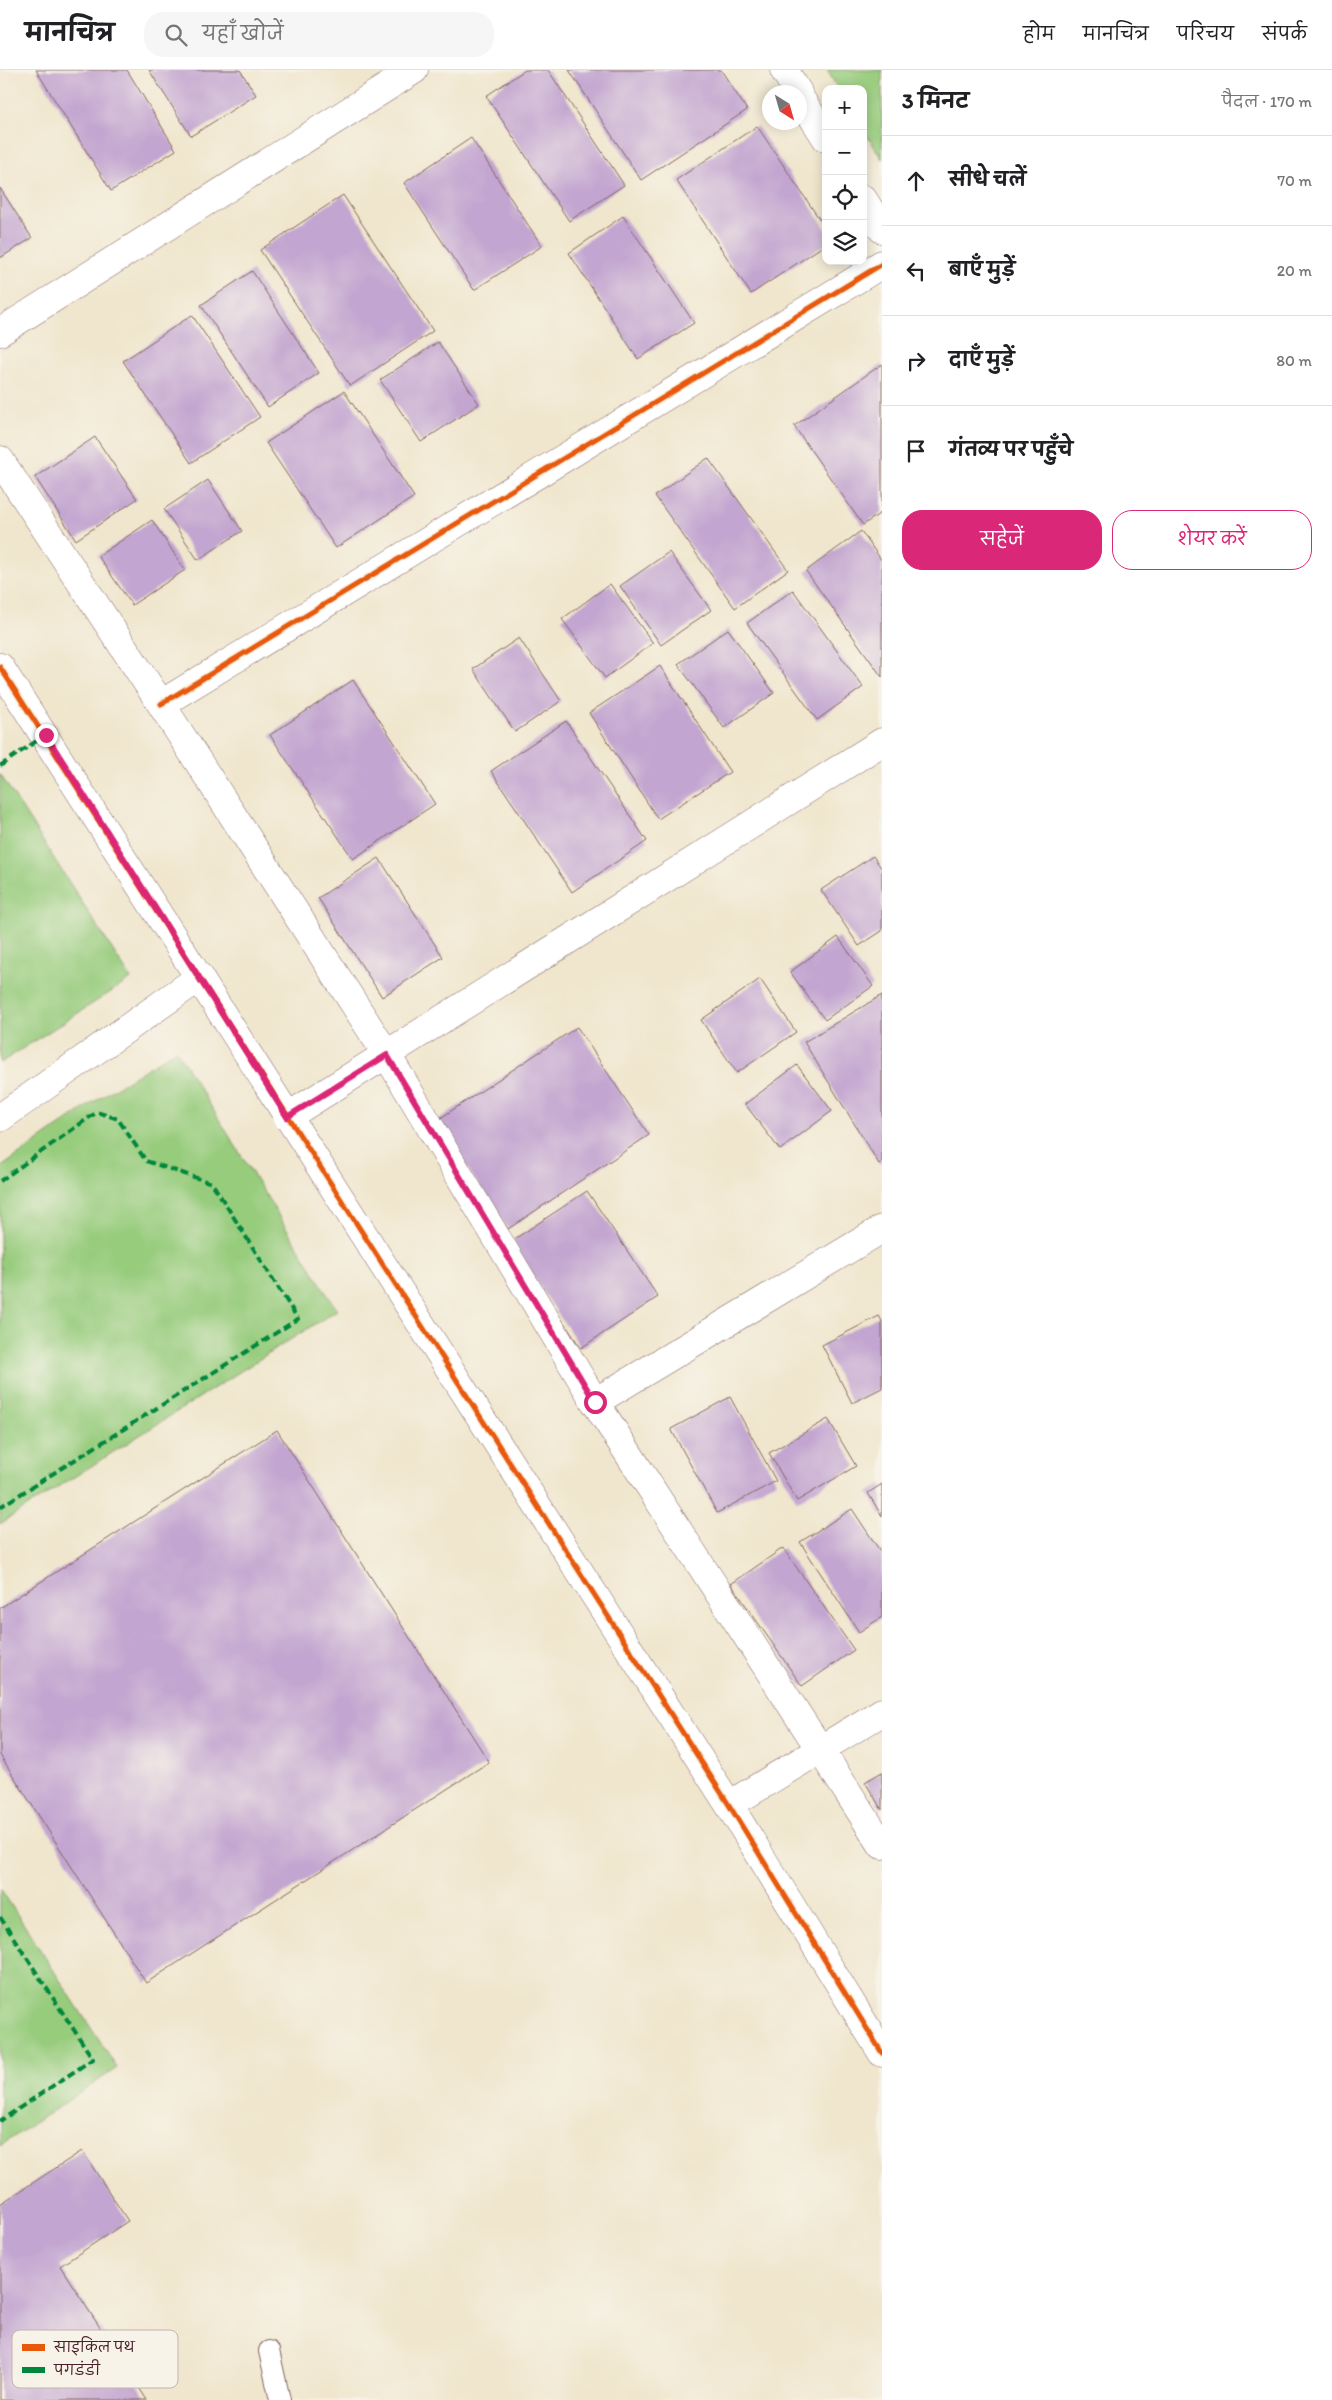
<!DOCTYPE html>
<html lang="hi">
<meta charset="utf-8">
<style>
:root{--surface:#fff;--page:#f6f6f6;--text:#202124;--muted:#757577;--line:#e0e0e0;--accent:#db2777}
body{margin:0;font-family:Itim,"Playpen Sans Deva",sans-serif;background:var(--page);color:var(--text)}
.controls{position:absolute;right:15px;top:15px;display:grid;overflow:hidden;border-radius:10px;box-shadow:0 2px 12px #0003}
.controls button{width:45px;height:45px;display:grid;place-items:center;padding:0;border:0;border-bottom:1px solid var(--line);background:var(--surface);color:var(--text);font:25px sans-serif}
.compass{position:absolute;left:762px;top:15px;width:45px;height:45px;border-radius:50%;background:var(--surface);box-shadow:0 2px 12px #0003;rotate:143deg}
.stop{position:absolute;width:15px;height:15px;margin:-11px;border:4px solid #db2777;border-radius:50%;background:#fff}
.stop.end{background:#db2777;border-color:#fff;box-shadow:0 1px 5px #0008}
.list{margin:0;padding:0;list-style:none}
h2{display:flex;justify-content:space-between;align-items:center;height:65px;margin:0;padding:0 20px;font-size:21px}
h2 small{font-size:16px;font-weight:400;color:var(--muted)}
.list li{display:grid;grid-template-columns:32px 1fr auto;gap:15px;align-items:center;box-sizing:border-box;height:90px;padding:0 20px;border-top:1px solid var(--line)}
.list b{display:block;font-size:19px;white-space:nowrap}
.list em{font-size:16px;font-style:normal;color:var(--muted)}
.actions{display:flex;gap:10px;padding:15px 20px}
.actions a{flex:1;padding:11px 0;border:1px solid var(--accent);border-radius:20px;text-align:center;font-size:18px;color:var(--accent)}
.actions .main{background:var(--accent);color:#fff}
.icon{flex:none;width:28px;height:28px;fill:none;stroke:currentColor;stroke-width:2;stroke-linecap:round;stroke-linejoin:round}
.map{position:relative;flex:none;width:882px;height:2330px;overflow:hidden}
header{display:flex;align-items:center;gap:30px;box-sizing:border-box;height:70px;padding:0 25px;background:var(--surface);border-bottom:1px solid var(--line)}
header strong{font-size:24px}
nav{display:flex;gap:28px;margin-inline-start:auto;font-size:18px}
.search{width:350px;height:45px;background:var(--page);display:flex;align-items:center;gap:12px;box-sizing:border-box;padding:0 18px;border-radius:20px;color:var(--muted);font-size:19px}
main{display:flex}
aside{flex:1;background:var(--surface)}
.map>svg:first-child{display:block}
.green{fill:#97cc7d;stroke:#707654}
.building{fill:#c2a5d0}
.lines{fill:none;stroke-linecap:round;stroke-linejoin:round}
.service-casing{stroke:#846564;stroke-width:22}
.minor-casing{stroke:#846564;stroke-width:29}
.service{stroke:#fff;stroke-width:20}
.minor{stroke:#fff;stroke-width:28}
.quiet{stroke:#00873e;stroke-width:4;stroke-dasharray:8 4;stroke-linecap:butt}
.cycleway-casing{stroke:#f7f3e8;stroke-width:8}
.cycleway{stroke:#e8590c;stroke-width:5}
.route{stroke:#db2777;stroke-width:6}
.key{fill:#f7f3e8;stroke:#c3b3af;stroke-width:1}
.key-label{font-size:14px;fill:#4a1f2b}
</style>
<header>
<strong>मानचित्र</strong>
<div class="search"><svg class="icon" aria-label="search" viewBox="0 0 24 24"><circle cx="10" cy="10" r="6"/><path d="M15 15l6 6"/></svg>यहाँ खोजें</div>
<nav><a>होम</a><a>मानचित्र</a><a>परिचय</a><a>संपर्क</a></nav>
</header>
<main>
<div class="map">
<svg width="882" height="2330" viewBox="0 0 882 2330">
<rect width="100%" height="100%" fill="#f7f3e8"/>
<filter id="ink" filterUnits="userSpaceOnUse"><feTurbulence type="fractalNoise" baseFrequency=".02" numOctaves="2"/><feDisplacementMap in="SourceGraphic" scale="10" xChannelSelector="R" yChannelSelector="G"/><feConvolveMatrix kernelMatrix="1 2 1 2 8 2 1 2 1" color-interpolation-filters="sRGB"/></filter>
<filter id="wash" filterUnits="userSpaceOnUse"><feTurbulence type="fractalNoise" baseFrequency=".0096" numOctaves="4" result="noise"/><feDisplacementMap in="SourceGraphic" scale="20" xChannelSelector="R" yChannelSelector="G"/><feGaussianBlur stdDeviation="1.12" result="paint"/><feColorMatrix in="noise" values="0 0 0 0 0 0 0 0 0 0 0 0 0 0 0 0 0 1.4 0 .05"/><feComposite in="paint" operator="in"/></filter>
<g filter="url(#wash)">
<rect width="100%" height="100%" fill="#f0e6cd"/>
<path class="green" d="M827,0h55v89l-19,-30v-40h-25z
M0,704l131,205 -131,84z
M176,980l161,260 -337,214v-356l92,-65z
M0,1818l117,180 -117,78z"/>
<g id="blocks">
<path class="building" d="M36,0h91l49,80 -65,41z
M149,0h91l16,25 -65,41z
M525,0h23l76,115 -55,36 -83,-125z
M569,0h152l26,40 -106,70z
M757,56l69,103v15l-75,50 -75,-114z
M471,68l71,108 -68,44 -70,-107z
M0,118l32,50 -32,20z
M343,125l90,136 -83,55 -90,-136z
M623,146l71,107 -56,36 -69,-106z
M252,201l67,102 -51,34 -67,-102z
M192,245l68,102 -69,46 -68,-102z
M438,272l41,62 -58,38 -41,-62z
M882,294v148l-19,13 -69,-99z
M344,321l70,106 -78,51 -70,-105z
M95,367l42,62 -61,41 -41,-63z
M708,388l80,112 -53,38 -80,-112z
M208,410l34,51 -44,29 -34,-51z
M152,450l33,50 -53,35 -34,-49z
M861,461l21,30v116l-76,-106z
M669,482l42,58 -50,35 -41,-59z
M610,514l43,59 -48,35 -43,-59z
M793,520l70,97 -46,33 -70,-97z
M728,559l46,64 -50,35 -46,-64z
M519,568l42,63 -46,31 -42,-63z
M660,596l70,106 -72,47 -69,-106z
M353,610l82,124 -82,55 -83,-124z
M566,651l81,120 -75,51 -81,-121z
M873,786l9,13v62l-23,15 -38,-56z
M379,788l64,99 -61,40 -64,-99z
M838,867l35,49 -48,34 -35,-48z
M760,909l36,53 -59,41 -36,-53z
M882,925v167l-3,2 -75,-122z
M577,957l72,108 -141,94 -72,-108z
M797,995l35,46 -52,39 -35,-46z
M587,1121l71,106 -77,51 -71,-106z
M879,1246l3,5v67l-30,15 -30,-58z
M730,1327l46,84 -59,32 -46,-84z
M828,1349l28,47 -59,35 -28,-48z
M277,1360l212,332 -343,221 -146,-228v-147z
M882,1414v32l-14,-23z
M852,1439l30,45v63l-23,15 -59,-90z
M783,1478l71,102 -52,36 -71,-102z
M882,1702v38l-17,-28z
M82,2081l46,70 -68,45 87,134h-147v-196z"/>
</g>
</g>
<g filter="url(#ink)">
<use href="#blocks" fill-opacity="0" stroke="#846564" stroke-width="1"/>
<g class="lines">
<g class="service-casing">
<path id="service" d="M269,2281l11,49"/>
</g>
<g class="minor-casing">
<path id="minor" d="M784,0l14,22
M799,26l27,42
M863,129l19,30
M0,262l414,-262
M0,390l161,244 226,351 208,347 287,443
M0,597l729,1138 153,248
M161,634l721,-440
M287,1047l595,-375
M0,1048l200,-141
M595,1332l287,-173
M729,1735l153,-93"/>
</g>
<use href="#service" class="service"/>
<use href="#minor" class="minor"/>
<path class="quiet" d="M0,696l45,-31
M0,1111l97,-69 21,7 28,42 66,22 86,136 -298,188
M0,1847l93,142 -93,62"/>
<g class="cycleway-casing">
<path id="cycleway" d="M0,597l729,1138 153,248
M161,634l721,-440"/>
</g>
<use href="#cycleway" class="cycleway"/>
</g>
</g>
<g class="lines" filter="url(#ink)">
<path class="route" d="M46,665l241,382 100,-62 208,347"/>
</g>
<rect x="12" y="2260" width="166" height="58" rx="8" class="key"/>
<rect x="22" y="2274" width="23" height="7" fill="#e8590c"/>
<rect x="22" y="2297" width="23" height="6" fill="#00873e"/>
<g class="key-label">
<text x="54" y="2282">साइकिल पथ</text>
<text x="54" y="2305">पगडंडी</text>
</g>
</svg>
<div class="controls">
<button>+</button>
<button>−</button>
<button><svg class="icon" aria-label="locate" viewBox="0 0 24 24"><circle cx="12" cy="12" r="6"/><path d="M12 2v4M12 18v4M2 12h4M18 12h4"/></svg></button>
<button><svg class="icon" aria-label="layers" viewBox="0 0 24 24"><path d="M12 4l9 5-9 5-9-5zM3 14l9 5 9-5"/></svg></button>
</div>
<svg class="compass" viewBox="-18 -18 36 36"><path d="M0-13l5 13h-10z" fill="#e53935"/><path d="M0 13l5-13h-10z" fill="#757577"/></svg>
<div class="stop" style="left:595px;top:1332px"></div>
<div class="stop end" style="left:46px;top:665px"></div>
</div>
<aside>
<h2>3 मिनट<small>पैदल · 170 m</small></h2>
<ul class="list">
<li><svg class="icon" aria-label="ahead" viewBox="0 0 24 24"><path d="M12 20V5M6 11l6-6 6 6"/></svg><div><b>सीधे चलें</b></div><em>70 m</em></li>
<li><svg class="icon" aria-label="left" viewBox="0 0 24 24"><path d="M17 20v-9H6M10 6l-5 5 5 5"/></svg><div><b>बाएँ मुड़ें</b></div><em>20 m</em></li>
<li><svg class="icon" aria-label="right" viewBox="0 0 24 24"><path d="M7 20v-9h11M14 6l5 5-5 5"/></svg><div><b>दाएँ मुड़ें</b></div><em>80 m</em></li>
<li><svg class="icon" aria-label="arrive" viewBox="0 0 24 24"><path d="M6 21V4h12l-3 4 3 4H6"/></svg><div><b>गंतव्य पर पहुँचे</b></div></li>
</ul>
<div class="actions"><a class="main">सहेजें</a><a>शेयर करें</a></div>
</aside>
</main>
